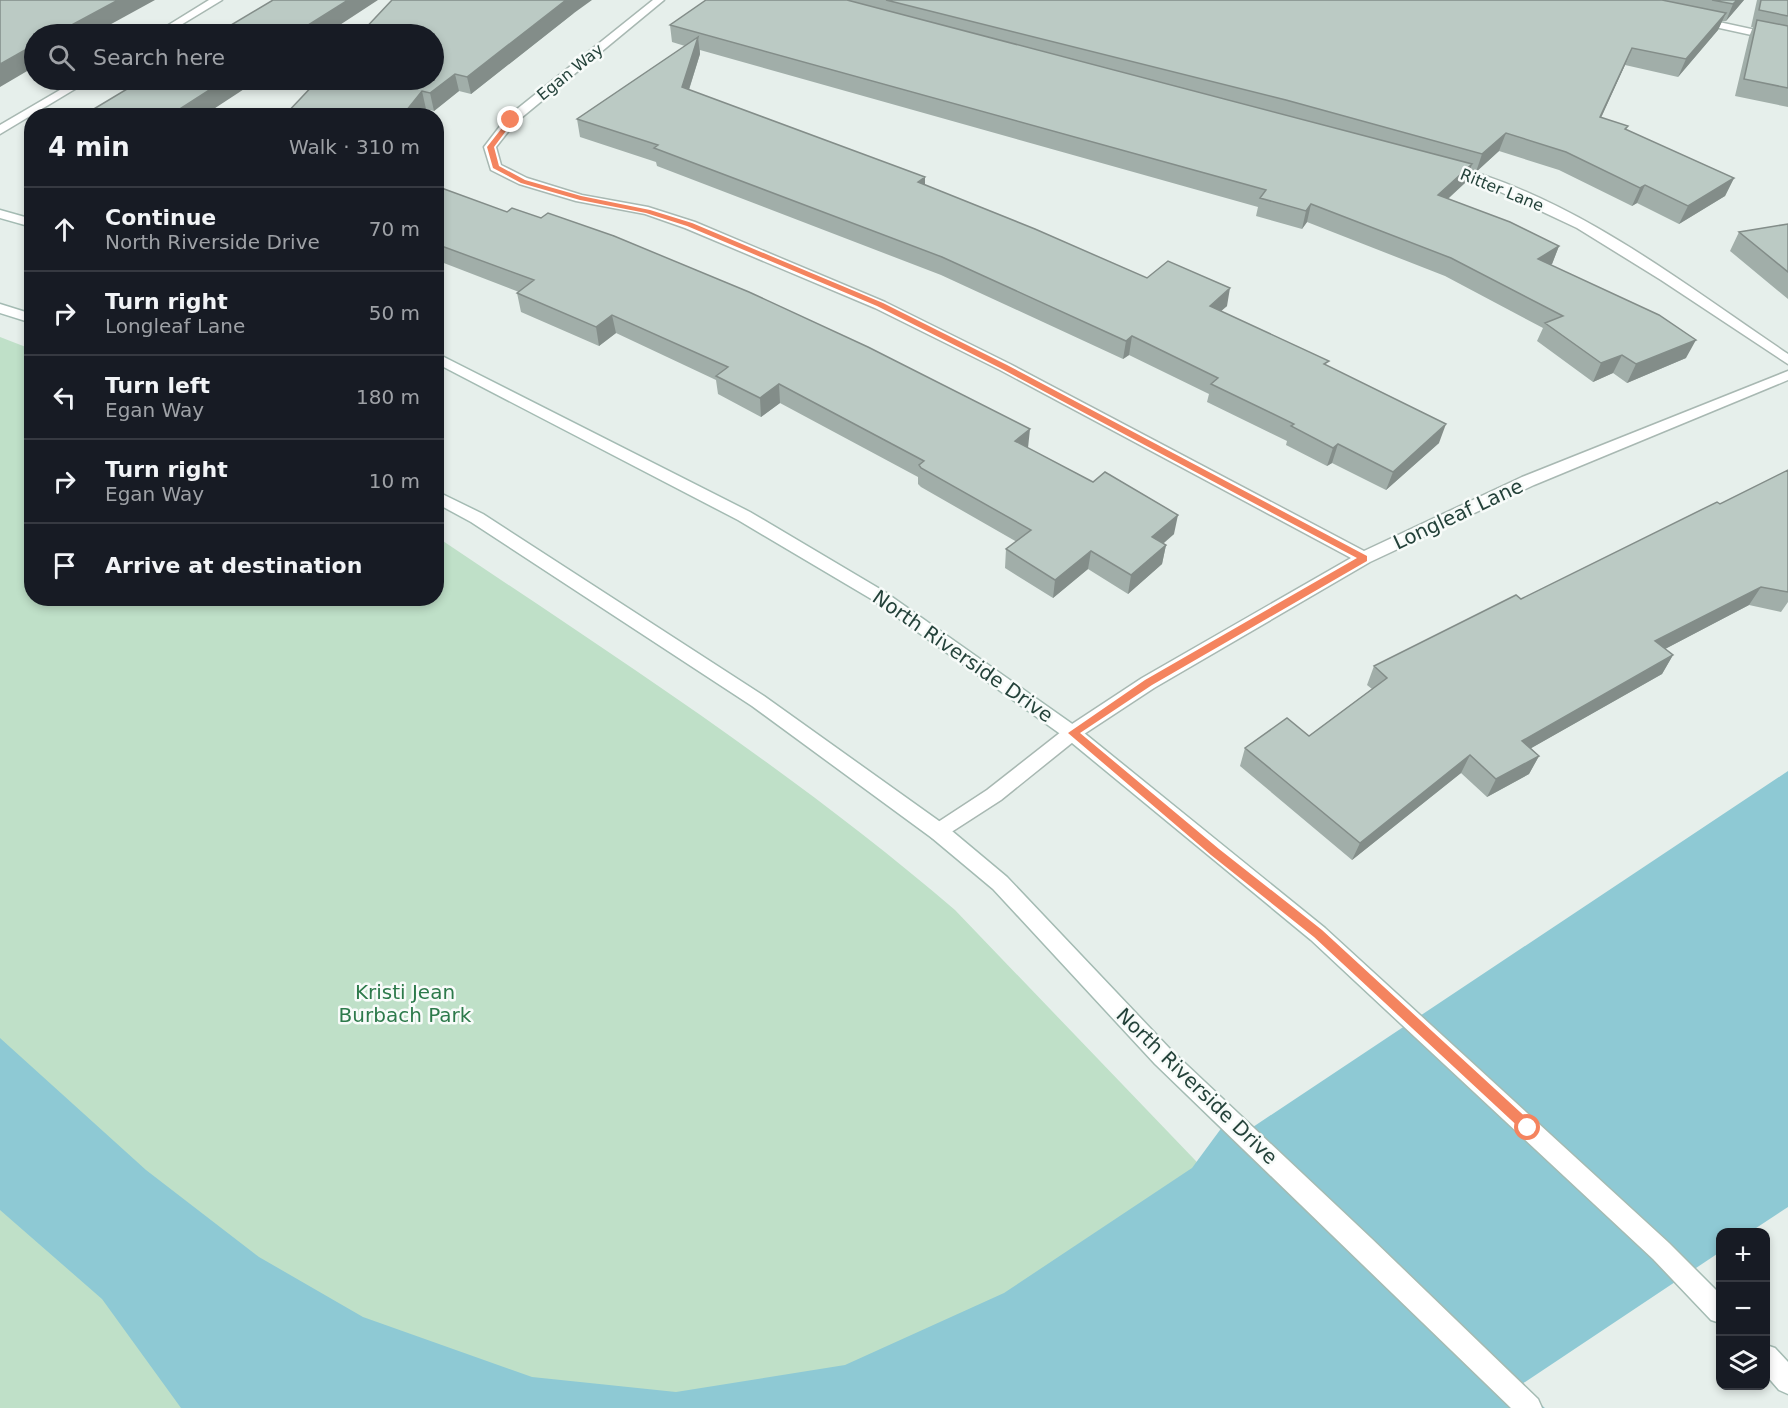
<!DOCTYPE html>
<meta charset="utf-8">
<style>
:root{--surface:#171b24;--page:#20242c;--text:#f1f3f6;--muted:#9ea1a6;--line:#363941}
body{margin:0;font-family:"DejaVu Sans",sans-serif;background:var(--page);color:var(--text)}
.controls{position:absolute;right:18px;bottom:18px;display:grid;overflow:hidden;border-radius:12px;box-shadow:0 3px 9px #0003}
.controls button{width:54px;height:54px;display:grid;place-items:center;padding:0;border:0;border-bottom:2px solid var(--line);background:var(--surface);color:var(--text);font:30px sans-serif}
.stop{position:absolute;width:18px;height:18px;margin:-14px;border:4px solid #f4845f;border-radius:50%;background:#fff}
.stop.end{background:#f4845f;border-color:#fff;box-shadow:0 2px 6px #0008}
.list{margin:0;padding:0;list-style:none}
h2{display:flex;justify-content:space-between;align-items:center;height:78px;margin:0;padding:0 24px;font-size:26px}
h2 small{font-size:20px;font-weight:400;color:var(--muted)}
.list li{display:grid;grid-template-columns:39px 1fr auto;gap:18px;align-items:center;box-sizing:border-box;height:84px;padding:0 24px;border-top:2px solid var(--line)}
.list b{display:block;font-size:22px;white-space:nowrap}
.list p{margin:0;font-size:20px;white-space:nowrap;color:var(--muted)}
.list em{font-size:20px;font-style:normal;color:var(--muted)}
.icon{flex:none;width:33px;height:33px;fill:none;stroke:currentColor;stroke-width:2;stroke-linecap:round;stroke-linejoin:round}
.map{position:relative;flex:none;width:1788px;height:1408px;overflow:hidden}
.search{position:absolute;background:var(--surface);box-shadow:0 3px 9px #0003;left:24px;top:24px;width:420px;height:66px;display:flex;align-items:center;gap:15px;box-sizing:border-box;padding:0 21px;border-radius:33px;color:var(--muted);font-size:22px}
.panel{position:absolute;background:var(--surface);box-shadow:0 3px 9px #0003;left:24px;top:108px;width:420px;height:498px;border-radius:24px}
.map>svg:first-child{display:block}
.green{fill:#bfe0c8}
.water{fill:#8ec9d4}
.lines{fill:none;stroke-linecap:round;stroke-linejoin:round}
.minor-casing{stroke:#a8b8b2;stroke-width:3}
.tertiary-casing{stroke:#a8b8b2;stroke-width:3}
.secondary-casing{stroke:#a4bbb3;stroke-width:3}
.minor{fill:#fff;fill-rule:evenodd}
.tertiary{fill:#fff;fill-rule:evenodd}
.secondary{fill:#fff;fill-rule:evenodd}
.wall{fill:#a1aea9}
.shaded-wall{fill:#838d89}
.building{fill:#bbcac4;stroke:#838d89;stroke-width:1.5}
.route{fill:#f4845f}
.labels{text-anchor:middle;dominant-baseline:central;stroke-width:5;stroke-linejoin:round;paint-order:stroke}
.far-street-label{font-size:16px;fill:#24423a;stroke:#f7fbf9}
.street-label{font-size:20px;fill:#24423a;stroke:#f7fbf9}
.park-label{font-size:20px;fill:#2d7a4b;stroke:#f7fbf9}
</style>
<div class="map">
<svg width="1788" height="1408" viewBox="0 0 1788 1408">
<rect width="100%" height="100%" fill="#e6efeb"/>
<path class="green" d="M0,337l31,12 1,249h404l1,-61c177,119 356,234 518,373l360,375 134,123h-1449z"/>
<path class="water" d="M1788,771v436l-38,25h-30v20l-201,134 26,22h-1364l-79,-109 -102,-89v-172l146,132 113,87 104,60 169,60 144,15 169,-27 159,-72 188,-125 39,-53 16,16z"/>
<g class="lines">
<g class="minor-casing">
<path id="minor" d="M653,0h11l-149,123 -19,24 5,18 26,13 55,17 66,12 47,15 190,80 125,62 354,187 158,-74 266,-106v9l-254,105 -164,77 -216,126 -76,50 -77,62 -62,40 -7,-2 -3,-6 3,-6 55,-36 79,-62 76,-50 209,-120 -351,-188 -125,-62 -190,-80 -40,-14 -69,-13 -57,-17 -28,-14 -7,-23 23,-30z
M1696,17l92,20v6l-96,-21v-4z
M1446,164c127,32 235,118 342,190v10l-127,-84 -84,-52 -89,-42 -46,-15 -2,-3z"/>
</g>
<g class="tertiary-casing">
<path id="tertiary" d="M209,0h13l-56,34h-12z
M77,80h13l-90,54v-9z"/>
</g>
<g class="secondary-casing">
<path id="secondary" d="M0,210l32,9v8l-32,-9z
M0,304l32,10v9l-32,-10z
M436,353l314,159 135,80 193,136 247,200 344,315 51,51v29l-9,-3 -58,-61 -342,-319 -245,-202 -193,-138 -135,-80 -302,-157z
M436,491l47,23 281,182 182,130 61,51 164,173 200,188 167,161 4,9h-31l-356,-344 -162,-175 -61,-51 -180,-132 -281,-184 -35,-19z
M1766,1345l9,3 13,14v32l-9,-4 -13,-15z"/>
</g>
<use href="#minor" class="minor"/>
<use href="#tertiary" class="tertiary"/>
<use href="#secondary" class="secondary"/>
</g>
<path class="wall" d="M706,0h1038l-18,21h-4l-4,9 -40,47 -53,-12 -24,53 27,8 -2,4 108,48 -9,18 -46,28 -42,-21 -5,3 -73,-36 -60,-19 -23,21 -6,-2 -4,12 -18,17 111,47 -7,18 -2,1 136,93 -59,25 -14,-10 -20,9 -56,-41 6,-13 -98,-52 -138,-54 -5,7 -46,-13 2,-9 -558,-157v4l-11,36 236,95 222,93 80,28 -6,5 106,55 112,77 -53,47 -54,-27 -5,3 -41,-21 1,-4 -80,-39 2,-8 -80,-39 -6,4 -182,-84 -284,-109 -1,-4 -76,-25 -3,-18 108,-73 -13,-4 -2,-17z
M1757,0h31v107l-53,-11 14,-59 4,-10h-2z
M574,13l-103,81 -12,-3 -25,20 -8,-2 -5,7h-137z
M436,186l592,262 146,86 -11,10 3,1 -4,19 -34,30 -40,-25 -35,29 -48,-30 1,-19 11,-7 -96,-55 -3,-3v-7l-138,-74 -19,14 -43,-23 -2,-14 -100,-47 -17,13 -78,-34 -4,-19 2,-1 -83,-32z
M1788,224v75l-58,-48 9,-19z
M1788,470v132l-7,10 -32,-7 -84,44 8,6 -11,19 -131,74 8,8 -10,18 -42,23 -26,-24 -109,87 -112,-94 5,-18 64,-12 63,-47 -5,-4 7,-19 147,-67 199,-95z"/>
<path class="shaded-wall" d="M118,0h37l-62,34h-38z
M348,0h30l-52,34h-32z
M566,0h26l-18,13 -103,81 -4,-17z
M1737,0h7l-18,21 7,-17z
M1726,13l-8,17 -40,47 8,-18z
M698,37l2,17 -16,51 -2,-18z
M34,45v22l-34,20v-23z
M1632,48l-7,17 -32,70 7,-18z
M455,74l4,17 -25,20 -4,-18z
M225,80h33l-55,36h-34z
M422,91l4,18 -5,7h-19z
M1506,133l-7,18 -23,21 6,-18z
M1472,164l-6,18 -34,31 6,-18z
M925,177v18l-7,-13z
M1734,178l-9,18 -46,28 9,-18z
M1645,185l-8,18 -5,3 8,-18z
M1311,204l-4,18 -5,7 4,-18z
M1559,246l-7,18 -21,14 7,-19z
M1230,288l-3,18 -21,18 4,-18z
M612,315l4,18 -17,13 -3,-19z
M1132,336l-3,19 -6,4 3,-18z
M1696,340l-10,18 -59,25 9,-19z
M1622,355l-9,18 -20,9 8,-19z
M779,384l1,19 -19,14 -1,-19z
M1446,424l-7,19 -53,47 7,-18z
M1030,429l-2,19 -13,-7z
M1338,444l-6,19 -5,3 6,-18z
M1178,515l-4,19 -26,22 4,-19z
M1166,545l-4,19 -34,30 3,-19z
M1091,551l-3,18 -35,29 2,-18z
M1761,587l-12,18 -105,55 11,-19z
M1673,655l-11,19 -150,85 10,-18z
M1470,755l-9,18 -109,87 8,-17z
M1539,756l-10,18 -42,23 9,-18z"/>
<path class="building" d="M0,0h118l-63,34h-21v11l-34,19z
M273,0h75l-54,34h-78z
M392,0h174l-99,77 -12,-3 -25,19 -8,-2 -20,25h-118l34,-36h116v-46h-74z
M706,0h141l625,164 -34,31 72,27 49,24 -21,13 121,56 37,25 -60,24 -14,-9 -21,8 -56,-40 18,-7 -112,-58 -140,-54 -5,7 -46,-13 6,-8 -596,-165z
M886,0h776l64,13 -40,46 -54,-11 -32,69 28,9 -3,3 109,49 -46,28 -43,-21 -5,3 -74,-36 -60,-19 -24,21 -196,-54z
M1712,0h25l-4,4z
M1761,0h27v16l-29,-6z
M1757,20l31,6v62l-44,-9z
M698,37l-16,50 243,90 -7,5 117,47 112,49 21,-17 62,27 -20,18 119,55 -5,3 122,60 -53,48 -55,-28 -5,4 -42,-22 3,-2 -83,-40 7,-6 -86,-42 -6,5 -184,-84 -288,-109 4,-3 -81,-26z
M142,80h83l-56,36h-87z
M436,186l71,26 5,-4 29,10 7,-5 66,23 135,56 119,55 162,82 -15,12 78,41 12,-10 73,43 -26,22 14,8 -35,30 -40,-24 -36,29 -49,-31 25,-19 -110,-62 -2,-3 5,-4 -145,-77 -19,14 -44,-22 12,-9 -116,-52 -16,12 -79,-34 17,-13 -98,-36z
M1788,224v48l-49,-40z
M1788,470v122l-27,-5 -106,54 18,14 -151,86 17,15 -43,23 -26,-24 -110,88 -115,-95 42,-30 22,18 78,-58 -13,-12 142,-71 5,4 196,-97 3,2z"/>
<path class="route" d="M509,119l5,1 -20,27 5,19 26,14 56,16 69,14 42,13 191,80 124,62 360,191v5l-215,124 -72,48 139,116 103,81 210,193v9h-8l-210,-195 -103,-82 -143,-122 77,-53 212,-122 -355,-189 -125,-63 -190,-80 -41,-13 -66,-13 -59,-17 -28,-15 -6,-21z"/>
<g class="labels">
<g class="far-street-label">
<text transform="translate(570 72) rotate(-39)">Egan Way</text>
<text transform="translate(1502 190) rotate(22)">Ritter Lane</text>
</g>
<g class="street-label">
<text transform="translate(1458 514) rotate(-25)">Longleaf Lane</text>
<text transform="translate(963 656) rotate(35)">North Riverside Drive</text>
<text transform="translate(1197 1086) rotate(44)">North Riverside Drive</text>
</g>
<g class="park-label">
<text x="405" y="992">Kristi Jean<tspan x="405" dy="23">Burbach Park</tspan></text>
</g>
</g>
</svg>
<div class="controls">
<button>+</button>
<button>−</button>
<button><svg class="icon" aria-label="layers" viewBox="0 0 24 24"><path d="M12 4l9 5-9 5-9-5zM3 14l9 5 9-5"/></svg></button>
</div>
<div class="stop" style="left:1528px;top:1128px"></div>
<div class="stop end" style="left:511px;top:120px"></div>
<div class="search"><svg class="icon" aria-label="search" viewBox="0 0 24 24"><circle cx="10" cy="10" r="6"/><path d="M15 15l6 6"/></svg>Search here</div>
<section class="panel">
<h2>4 min<small>Walk · 310 m</small></h2>
<ul class="list">
<li><svg class="icon" aria-label="ahead" viewBox="0 0 24 24"><path d="M12 20V5M6 11l6-6 6 6"/></svg><div><b>Continue</b><p>North Riverside Drive</p></div><em>70 m</em></li>
<li><svg class="icon" aria-label="right" viewBox="0 0 24 24"><path d="M7 20v-9h11M14 6l5 5-5 5"/></svg><div><b>Turn right</b><p>Longleaf Lane</p></div><em>50 m</em></li>
<li><svg class="icon" aria-label="left" viewBox="0 0 24 24"><path d="M17 20v-9H6M10 6l-5 5 5 5"/></svg><div><b>Turn left</b><p>Egan Way</p></div><em>180 m</em></li>
<li><svg class="icon" aria-label="right" viewBox="0 0 24 24"><path d="M7 20v-9h11M14 6l5 5-5 5"/></svg><div><b>Turn right</b><p>Egan Way</p></div><em>10 m</em></li>
<li><svg class="icon" aria-label="arrive" viewBox="0 0 24 24"><path d="M6 21V4h12l-3 4 3 4H6"/></svg><div><b>Arrive at destination</b></div></li>
</ul>
</section>
</div>
